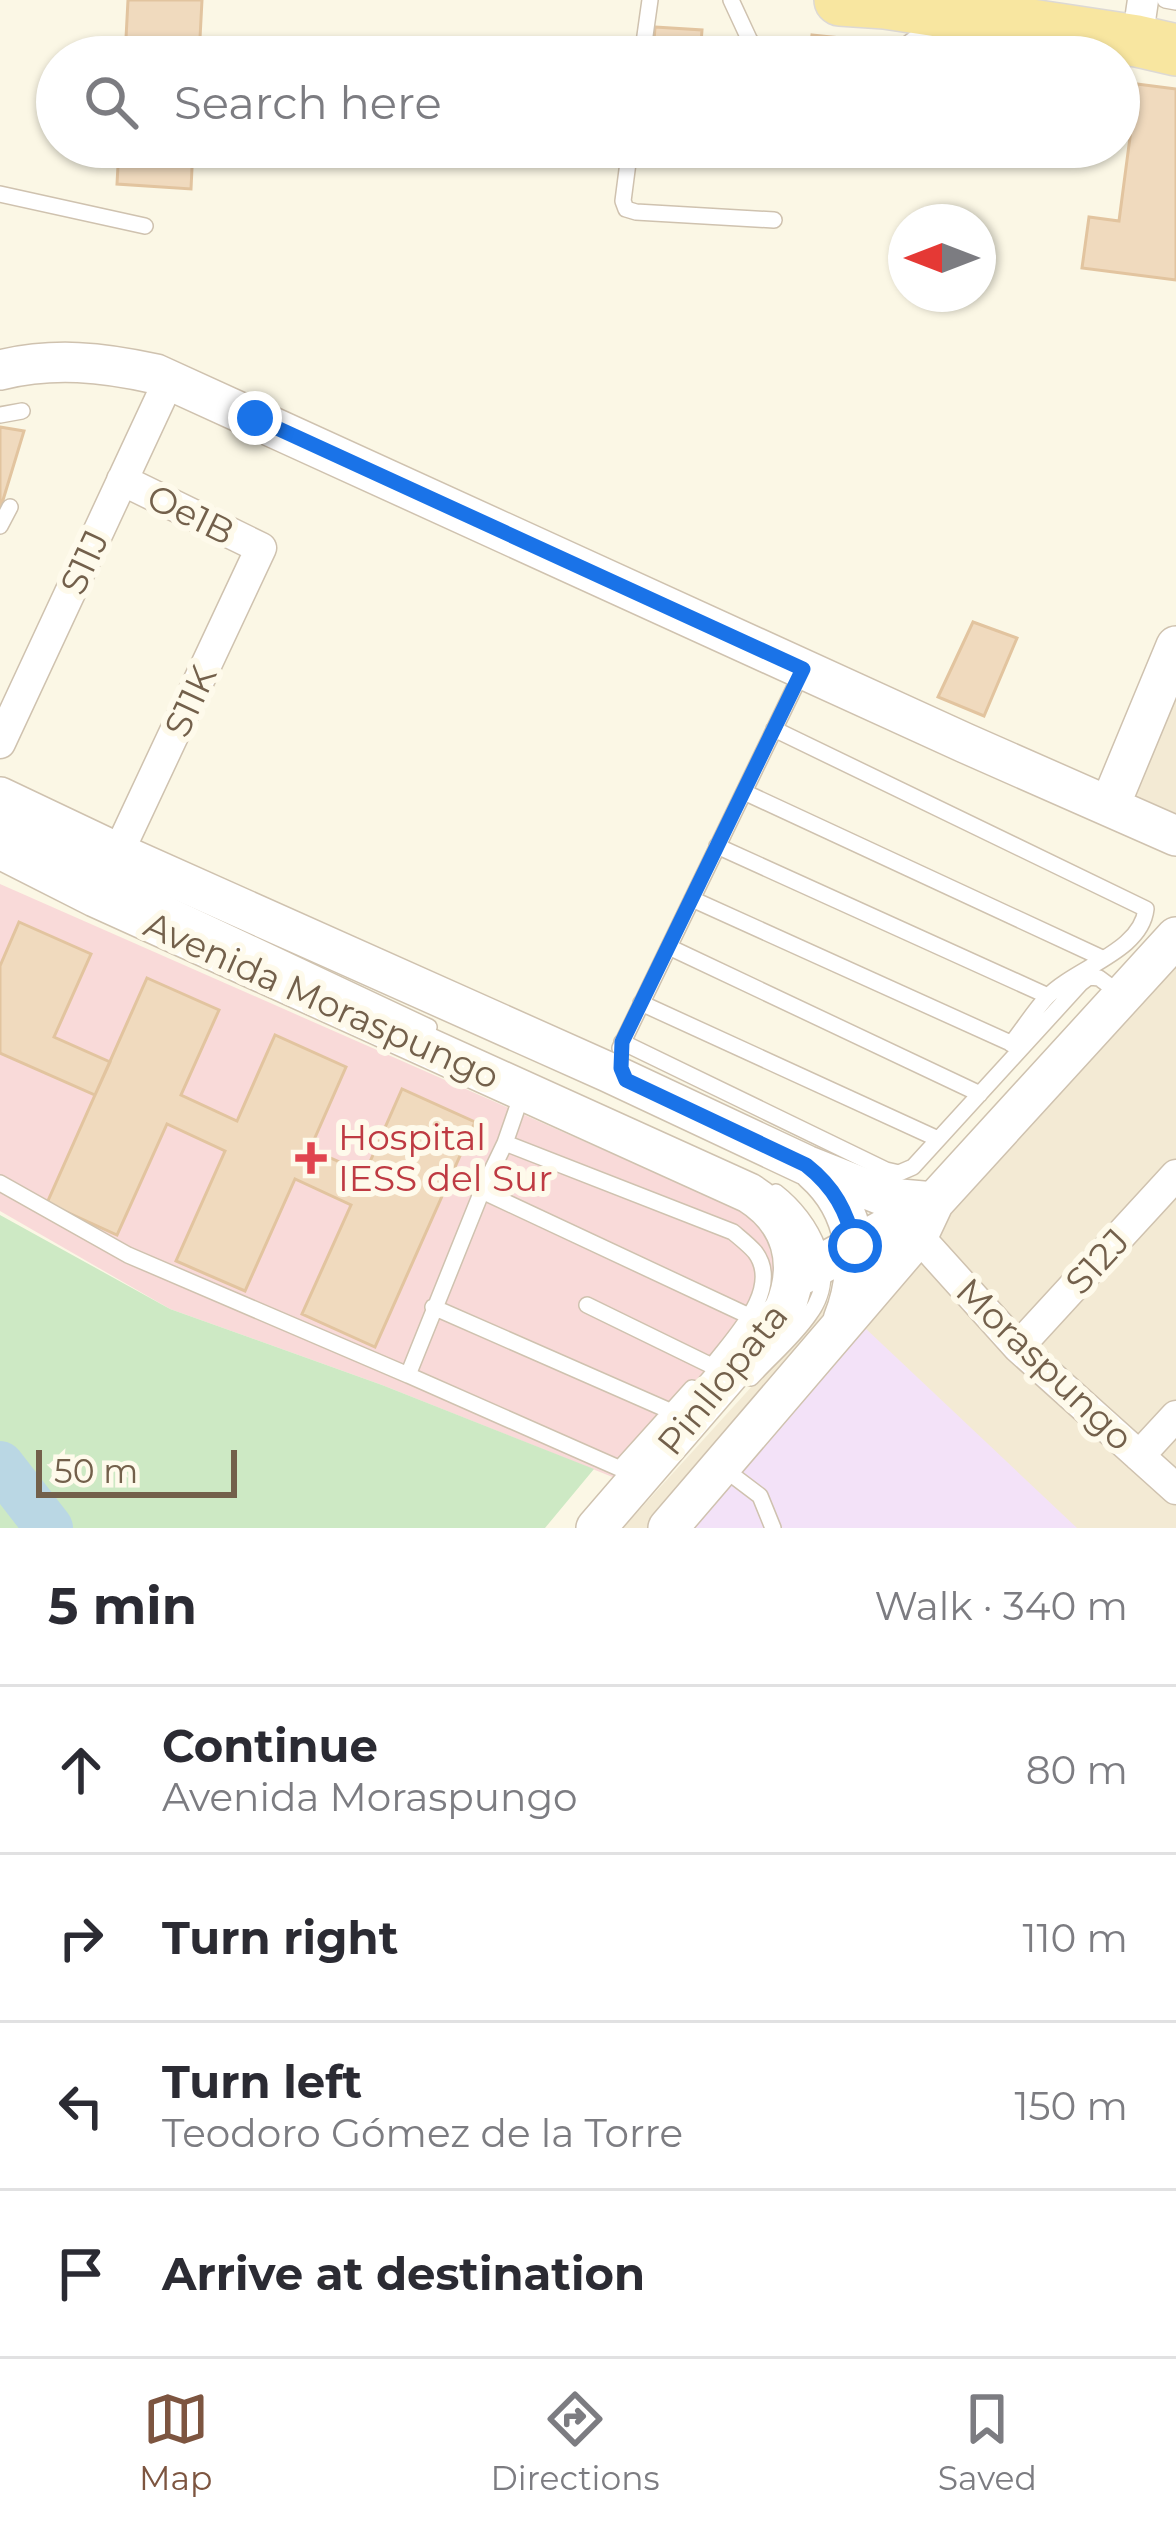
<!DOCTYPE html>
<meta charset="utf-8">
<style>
:root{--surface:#fff;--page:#f2f2f3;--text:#2b2b33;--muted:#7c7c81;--line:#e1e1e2;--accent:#7d5540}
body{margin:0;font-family:Montserrat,sans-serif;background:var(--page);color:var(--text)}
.compass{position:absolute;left:888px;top:204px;width:108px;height:108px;border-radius:50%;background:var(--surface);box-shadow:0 3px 9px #0004;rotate:270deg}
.scale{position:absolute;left:36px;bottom:30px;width:201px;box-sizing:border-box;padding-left:12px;border:6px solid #73604b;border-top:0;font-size:33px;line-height:42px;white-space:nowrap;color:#73604b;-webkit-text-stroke:9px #fefaeb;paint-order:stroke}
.stop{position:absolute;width:36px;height:36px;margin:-27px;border:9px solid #1a73e8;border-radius:50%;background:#fff}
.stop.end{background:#1a73e8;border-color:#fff;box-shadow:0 3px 12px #0008}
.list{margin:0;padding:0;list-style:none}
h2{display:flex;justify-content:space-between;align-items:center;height:156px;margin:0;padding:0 48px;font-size:51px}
h2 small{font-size:39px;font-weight:400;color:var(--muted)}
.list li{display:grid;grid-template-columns:78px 1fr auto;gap:36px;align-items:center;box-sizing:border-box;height:168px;padding:0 48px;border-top:3px solid var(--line)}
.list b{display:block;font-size:45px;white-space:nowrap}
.list p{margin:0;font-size:39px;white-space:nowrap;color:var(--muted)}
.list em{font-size:39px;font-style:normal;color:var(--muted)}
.icon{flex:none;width:66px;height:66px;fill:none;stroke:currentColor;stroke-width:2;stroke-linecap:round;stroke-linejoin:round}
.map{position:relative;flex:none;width:1176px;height:1528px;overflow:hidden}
.search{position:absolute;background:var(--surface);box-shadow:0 3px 9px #0004;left:36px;right:36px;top:36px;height:132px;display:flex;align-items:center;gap:30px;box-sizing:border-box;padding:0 42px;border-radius:66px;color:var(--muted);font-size:45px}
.sheet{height:828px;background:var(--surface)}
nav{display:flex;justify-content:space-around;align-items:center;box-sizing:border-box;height:168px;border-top:3px solid var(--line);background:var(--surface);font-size:33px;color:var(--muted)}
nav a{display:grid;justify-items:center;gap:6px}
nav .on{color:var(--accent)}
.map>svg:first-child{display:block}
.residential{fill:#f3ead4}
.education{fill:#f3e2f8}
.medical{fill:#f9dad9}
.green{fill:#cde9c4}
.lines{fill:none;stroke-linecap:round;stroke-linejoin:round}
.river{stroke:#bad7e4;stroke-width:48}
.building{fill:#f0dabe;stroke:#e2c49f;stroke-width:3}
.service-casing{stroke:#cfc2af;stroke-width:18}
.minor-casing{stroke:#cfc2af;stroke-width:33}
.tertiary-casing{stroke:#cfc2af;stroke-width:42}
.primary-casing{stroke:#ddd9d4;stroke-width:54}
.service{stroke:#fff;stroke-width:15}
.minor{stroke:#fff;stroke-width:30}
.tertiary{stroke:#fff;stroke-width:39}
.primary{stroke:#f8e6a0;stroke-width:51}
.route{stroke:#1a73e8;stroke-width:15}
.health-dot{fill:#e0444e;stroke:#fefaeb;stroke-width:4.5}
.labels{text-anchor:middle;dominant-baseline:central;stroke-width:12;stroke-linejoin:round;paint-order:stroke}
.street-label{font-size:36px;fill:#73604b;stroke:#fefaeb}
.health-label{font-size:36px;fill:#be3a42;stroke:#fefaeb;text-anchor:start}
</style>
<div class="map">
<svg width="1176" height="1528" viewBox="0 0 1176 1528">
<rect width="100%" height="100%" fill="#fbf7e5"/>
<path class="residential" d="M1176,648v194l-67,-23z
M1176,920v608h-553z"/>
<path class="education" d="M864,1327l213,201h-383z"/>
<path class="medical" d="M0,884l747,329 19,24 9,31 -2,30 -153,182 -238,-95 -212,-76 -170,-98z"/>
<path class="green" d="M0,1215l170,94 212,76 212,84 -49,59h-545z"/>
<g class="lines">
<path class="river" d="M0,1465l49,63"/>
</g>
<path class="building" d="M128,0h74l-3,57h-74z
M655,27l47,3 -2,27h-47z
M812,35l40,4 -2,18h-41z
M1137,84l39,5v191l-94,-12 7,-51 30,4z
M119,147h74l-2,42 -74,-5z
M647,147h46l-1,19 -46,-3z
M928,147h50l-1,8 -49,-5z
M0,427l24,4 -24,79z
M973,622l44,16 -33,78 -46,-19z
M19,922l72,32 -37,83 56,25 -15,33 -95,-42v-87z
M147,978l72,32 -38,85 56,26 38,-86 71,32 -36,82 55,24 37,-84 73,33 -100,225 -73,-33 49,-109 -56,-26 -50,112 -69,-30 49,-110 -58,-27 -50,111 -70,-32z"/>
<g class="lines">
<g class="service-casing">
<path id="service" d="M731,0l19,41 19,16
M1165,0l11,2
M642,57l8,-57
M889,57l46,-33
M630,147l-7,54 3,8 10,3 138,8
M0,194l145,32
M0,415l22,-4
M0,526l10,-19
M774,729l372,180c-5,43 -70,58 -99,88 -13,14 -24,32 -36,47
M744,792l358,166
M0,825l429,202
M717,846l331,150
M692,899l325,147
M669,947l311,147
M641,1003l297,136
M622,1042l264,128 13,3 14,-6 168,-184 8,-6 10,1 23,17
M620,1048l183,-378
M523,1091l-18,52 -23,48 -74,184 231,102
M505,1143l228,89c7,6 16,13 22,20 28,37 -22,86 -43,114
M0,1183l128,72 280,120
M482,1191l267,125
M587,1305l125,61
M433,1307l237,104
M751,1378c19,-21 42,-40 58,-63 32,-42 3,-95 -33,-123
M620,1468l72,-80
M723,1468l37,28 13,32"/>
</g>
<g class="minor-casing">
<path id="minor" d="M1137,41l6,-41
M0,743l169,-363
M118,853l143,-305 -139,-68
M918,1236l100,111 158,142
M1018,1347l158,-172
M1139,1456l37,-40"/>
</g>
<g class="tertiary-casing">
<path id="tertiary" d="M0,370c54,-13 102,-8 156,4l809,369 211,93
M0,797l118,56 490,219 198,93 83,33 45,4
M1110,805l66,-159
M0,849l95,48 654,296c43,27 55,70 35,117l-188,218
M814,1171c44,39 50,96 29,149
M794,1279l140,-77
M668,1528l250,-292 16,-34 242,-265"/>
</g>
<g class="primary-casing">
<path id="primary" d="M840,0l45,3 252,38 39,9"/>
</g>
<use href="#service" class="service"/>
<use href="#minor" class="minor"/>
<use href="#tertiary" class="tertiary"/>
<use href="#primary" class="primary"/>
</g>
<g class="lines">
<path class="route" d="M255,418l548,251 -181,373 -1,26 5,12 180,85c28,22 41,46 49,81"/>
</g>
<path class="health-dot" d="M305 1140h12v12h12v12h-12v12h-12v-12h-12v-12h12z"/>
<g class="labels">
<g class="street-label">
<text transform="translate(191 514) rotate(26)">Oe1B</text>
<text transform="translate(84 562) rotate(-65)">S11J</text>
<text transform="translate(190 701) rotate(-65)">S11K</text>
<text transform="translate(322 1000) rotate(24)">Avenida Moraspungo</text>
<text transform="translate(1097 1261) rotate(-47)">S12J</text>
<text transform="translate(1045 1364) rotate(44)">Moraspungo</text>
<text transform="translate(722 1379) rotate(-51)">Pinllopata</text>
</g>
<g class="health-label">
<text x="338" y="1137">Hospital<tspan x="338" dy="41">IESS del Sur</tspan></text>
</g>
</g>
</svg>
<svg class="compass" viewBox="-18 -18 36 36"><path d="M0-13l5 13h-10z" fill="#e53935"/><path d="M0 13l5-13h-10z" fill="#7c7c81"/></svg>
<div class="scale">50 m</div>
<div class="stop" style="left:855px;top:1246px"></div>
<div class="stop end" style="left:255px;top:418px"></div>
<div class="search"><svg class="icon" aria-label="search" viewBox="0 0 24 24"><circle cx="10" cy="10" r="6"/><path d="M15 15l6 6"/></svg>Search here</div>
</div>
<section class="sheet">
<h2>5 min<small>Walk · 340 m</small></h2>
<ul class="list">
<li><svg class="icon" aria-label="ahead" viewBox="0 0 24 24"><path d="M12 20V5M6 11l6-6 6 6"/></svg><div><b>Continue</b><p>Avenida Moraspungo</p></div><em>80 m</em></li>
<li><svg class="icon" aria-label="right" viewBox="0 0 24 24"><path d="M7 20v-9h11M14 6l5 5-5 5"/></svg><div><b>Turn right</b></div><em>110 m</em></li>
<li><svg class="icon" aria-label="left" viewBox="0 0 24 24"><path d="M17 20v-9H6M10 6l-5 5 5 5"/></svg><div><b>Turn left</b><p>Teodoro Gómez de la Torre</p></div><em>150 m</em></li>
<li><svg class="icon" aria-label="arrive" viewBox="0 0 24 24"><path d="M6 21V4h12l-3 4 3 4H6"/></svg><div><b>Arrive at destination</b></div></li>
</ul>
</section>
<nav>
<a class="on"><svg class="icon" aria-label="map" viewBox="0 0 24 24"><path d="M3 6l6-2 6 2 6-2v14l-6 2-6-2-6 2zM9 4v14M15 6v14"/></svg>Map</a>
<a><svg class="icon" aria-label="directions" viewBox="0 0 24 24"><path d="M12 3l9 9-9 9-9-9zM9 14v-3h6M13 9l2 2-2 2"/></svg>Directions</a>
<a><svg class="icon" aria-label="saved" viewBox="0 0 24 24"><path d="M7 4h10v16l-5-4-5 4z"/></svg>Saved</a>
</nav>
